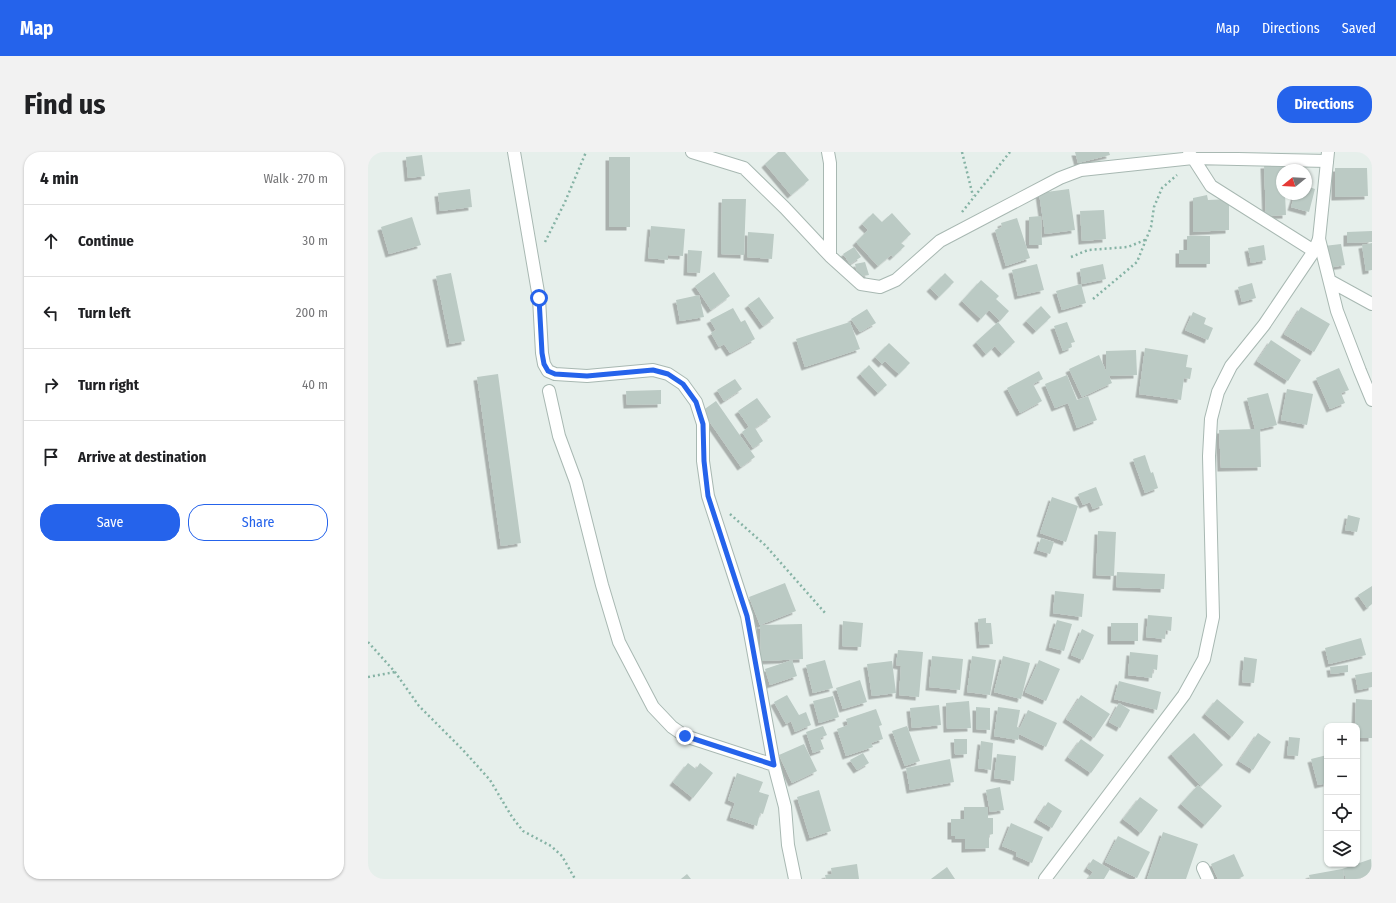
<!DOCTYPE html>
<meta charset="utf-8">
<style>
:root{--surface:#fff;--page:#f2f2f2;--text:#202124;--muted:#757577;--line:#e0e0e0;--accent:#2563eb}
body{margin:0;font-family:"Fira Sans Condensed",sans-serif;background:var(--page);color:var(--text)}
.controls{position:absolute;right:12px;bottom:12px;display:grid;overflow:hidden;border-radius:8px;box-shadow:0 1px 3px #0004}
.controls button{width:36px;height:36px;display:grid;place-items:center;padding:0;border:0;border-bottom:1px solid var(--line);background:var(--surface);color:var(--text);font:20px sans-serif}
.compass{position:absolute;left:908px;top:12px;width:36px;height:36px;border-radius:50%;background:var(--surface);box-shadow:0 1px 3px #0004;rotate:252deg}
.stop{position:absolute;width:12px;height:12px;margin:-9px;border:3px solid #2563eb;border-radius:50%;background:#fff}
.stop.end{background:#2563eb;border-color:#fff;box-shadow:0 1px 4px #0008}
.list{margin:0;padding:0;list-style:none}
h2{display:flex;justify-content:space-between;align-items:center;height:52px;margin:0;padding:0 16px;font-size:17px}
h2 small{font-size:13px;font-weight:400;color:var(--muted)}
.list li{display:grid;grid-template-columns:26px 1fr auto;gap:12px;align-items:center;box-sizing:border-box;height:72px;padding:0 16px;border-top:1px solid var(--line)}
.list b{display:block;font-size:15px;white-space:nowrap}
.list em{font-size:13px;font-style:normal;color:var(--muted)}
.actions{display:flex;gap:8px;padding:12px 16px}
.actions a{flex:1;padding:9px 0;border:1px solid var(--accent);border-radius:16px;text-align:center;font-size:14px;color:var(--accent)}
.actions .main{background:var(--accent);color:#fff}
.icon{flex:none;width:22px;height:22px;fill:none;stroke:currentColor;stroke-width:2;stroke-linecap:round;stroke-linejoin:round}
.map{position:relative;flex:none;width:1004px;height:727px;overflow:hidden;border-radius:16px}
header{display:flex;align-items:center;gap:24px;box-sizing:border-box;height:56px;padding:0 20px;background:var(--accent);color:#fff}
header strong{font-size:19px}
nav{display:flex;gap:22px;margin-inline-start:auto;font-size:14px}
.intro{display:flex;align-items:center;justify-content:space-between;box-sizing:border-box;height:96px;padding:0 24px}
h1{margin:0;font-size:28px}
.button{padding:10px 18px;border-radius:16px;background:var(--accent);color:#fff;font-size:14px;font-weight:700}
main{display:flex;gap:24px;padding:0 24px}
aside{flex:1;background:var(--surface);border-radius:16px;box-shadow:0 1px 3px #0004}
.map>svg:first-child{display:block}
.building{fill:#bbcac4;filter:url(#shadow)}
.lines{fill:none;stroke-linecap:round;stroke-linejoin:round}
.minor-casing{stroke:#a8b8b2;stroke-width:14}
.tertiary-casing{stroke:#a8b8b2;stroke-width:14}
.path{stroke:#86b3a5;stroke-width:2.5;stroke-dasharray:2 3;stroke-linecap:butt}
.minor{stroke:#fff;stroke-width:12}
.tertiary{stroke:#fff;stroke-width:12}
.route{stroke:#2563eb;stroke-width:5}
</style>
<header>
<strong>Map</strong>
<nav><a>Map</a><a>Directions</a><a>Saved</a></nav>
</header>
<div class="intro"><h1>Find us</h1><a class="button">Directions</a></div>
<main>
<aside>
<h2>4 min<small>Walk · 270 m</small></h2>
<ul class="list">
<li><svg class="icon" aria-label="ahead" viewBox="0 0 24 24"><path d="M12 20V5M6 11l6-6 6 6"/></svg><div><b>Continue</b></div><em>30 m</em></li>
<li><svg class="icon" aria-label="left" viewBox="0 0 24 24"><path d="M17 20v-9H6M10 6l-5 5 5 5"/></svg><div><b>Turn left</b></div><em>200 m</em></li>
<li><svg class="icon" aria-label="right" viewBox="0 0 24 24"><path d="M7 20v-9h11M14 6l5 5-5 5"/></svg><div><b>Turn right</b></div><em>40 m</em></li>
<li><svg class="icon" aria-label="arrive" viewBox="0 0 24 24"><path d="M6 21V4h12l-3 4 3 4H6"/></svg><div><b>Arrive at destination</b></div></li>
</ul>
<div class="actions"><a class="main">Save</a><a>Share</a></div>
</aside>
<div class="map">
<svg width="1004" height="727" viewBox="0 0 1004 727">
<defs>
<filter id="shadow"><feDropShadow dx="-3.5" dy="3.5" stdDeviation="0" flood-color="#0004"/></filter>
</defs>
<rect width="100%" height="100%" fill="#e6efeb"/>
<path class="building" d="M410,0h7l24,28 -18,15 -26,-31z
M707,0h34l1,3 -32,8z
M54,3l3,21 -17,2 -2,-21z
M241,5h21v70h-21z
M916,12l1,6h-3v24h3l1,21 -20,1 -2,-51z
M967,16h32l1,28 -33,1z
M938,34l9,3 -6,23 -18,-5 4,-13h11z
M102,37l2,18 -32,4 -2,-18z
M701,37l6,41 -30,4 -6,-41z
M839,43l1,5 21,-1v31l-36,2v-34z
M354,47h24l-2,56 -23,-1z
M736,58l2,29 -24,2 -2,-30z
M505,61l9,9 10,-9 19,21 -10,9 4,3 -12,11 -2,-2 -13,11 -22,-24 12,-12 -6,-6z
M673,64l1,29h-13v-28z
M44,65l9,28 -32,9 -8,-27z
M649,66l13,40 -24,8 -11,-36 7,-3 -1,-4z
M283,74l34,3 -2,27 -15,-1v5l-20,-2z
M1004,79v11l-25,1v-11z
M380,80l26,2 -2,25 -25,-2z
M819,84h23v28h-31v-14h8z
M1004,91v27l-6,1 -4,-26z
M973,92l4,21 -17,3 -4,-22z
M896,93l2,15 -15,3 -3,-15z
M486,95l7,10 -11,7 -7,-10z
M320,98l14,1 -2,22 -13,-1z
M497,110l4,13 -11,2 -3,-13z
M669,112l7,26 -26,6 -6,-26z
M735,112l3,15 -24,5 -2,-15z
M346,120l16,24 -19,14 -16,-24z
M83,121l14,68 -15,3 -14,-68z
M577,121l9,9 -15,15 -9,-9z
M613,128l18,16 -3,3 13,12 -9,10 -11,-11 -8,9 -19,-18z
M884,131l4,15 -14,4 -4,-15z
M713,132l5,19 -24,7 -6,-19z
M331,143l5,22 -24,4 -4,-21z
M391,145l15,21 -11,8 -15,-21z
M673,154l10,11 -15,14 -10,-10z
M933,155l29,17 -16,28 -30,-18z
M365,156l8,14 4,-2 10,19 -25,14 -6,-9 -5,3 -8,-14 5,-3 -6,-10z
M499,157l9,14 -16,9 -9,-13z
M825,160l13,6 -2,6 9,4 -5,12 -23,-10z
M482,170l10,27 -55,18 -9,-28z
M630,170l17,20 -13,12 -7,-8 -9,8 -10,-12z
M699,170l8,20 -4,1 1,4 -9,4 -9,-25z
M903,188l30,20 -13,21 -31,-20z
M521,191l21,20 -11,11 -14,-13 -3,3 -7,-7z
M777,196l43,7 -2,12 6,1 -2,11 -6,-1 -3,22 -42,-6z
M768,198l1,25 -28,1 3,7 -30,14 -13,-28 30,-14 7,16v-20z
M501,213l18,20 -9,8 -18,-19z
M971,216l10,22 -8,3 4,10 -15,6 -14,-31z
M671,219l4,8 -10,5 9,17 -22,12 -13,-25z
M130,222l23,169 -20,3 -24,-169z
M699,223l10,25 11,-4 9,24 -20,8 -9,-25 -13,5 -10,-24z
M367,227l7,10 -18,12 -7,-11z
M919,237l26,5 -6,31 -26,-5z
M293,238v14l-34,1 -1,-14z
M900,241l9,32 -17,4 1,38 -40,1 -2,-38 36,-1 -8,-31z
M389,246l14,19 -16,11 8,13 -10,7 -11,-16 7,-5 -11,-16z
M348,249l39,56 -14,10 -39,-56z
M777,303l6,18 2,-1 5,16 -13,5 -12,-34z
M728,335l7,18 -10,4 -3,-7 -7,3 -5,-11z
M684,345l26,9 -12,36 -26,-9z
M980,363l12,3 -3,14 -12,-2z
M730,379l18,1 -2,44 -18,-1z
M673,386l13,4 -4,12 -13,-4z
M749,420l48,2 -1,15 -48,-2z
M417,431l11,28 -36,14 -11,-28z
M1004,434v18l-5,4 -9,-13z
M687,439l29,3 -2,23 -29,-4z
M780,463l24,2 -1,14 -5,-1 -1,9 -19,-2z
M618,466v5h5l2,21 -13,1 -2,-26z
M689,468l15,4 -8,27 -15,-4z
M475,469l20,2 -2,24 -19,-1z
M743,471h27v18h-27z
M434,472l1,35 -42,2 -1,-36z
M714,477l12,6 -11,25 -12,-5z
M993,486l5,17 -37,9 -4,-16z
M530,498l25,2 -4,45 -20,-2 2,-29 -5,-1z
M762,500l28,3 -1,15 -4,-1 -1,9 -24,-3z
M564,504l31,3 -3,31 -31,-3z
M604,504l24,4 -6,35 -23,-3z
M635,504l27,7 -9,36 -27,-7z
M876,505l13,2 -3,24 -12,-1z
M424,508l5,16 -27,9 -5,-16z
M457,508l8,28 -20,5 -7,-28z
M671,508l21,9 -14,32 -21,-9z
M524,509l4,32 -24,3 -5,-32z
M980,513v7l-17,2 -1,-7z
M1004,520v15l-14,3 -3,-15z
M492,528l7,22 -24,7 -7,-21z
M751,529l42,11 -4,18 -43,-11z
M419,543l12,20 7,-3 5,13 -16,7 -4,-11 -5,3 -12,-22z
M713,543l29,19 -16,24 -28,-19z
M465,544l6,21 -20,6 -6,-22z
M849,547l27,23 -12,15 -27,-23z
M988,547l16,1v38h-15v-12h-2z
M601,549l2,27 -24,1 -1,-26z
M751,551l11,7 -10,18 -11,-6z
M571,553l2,20 -29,3 -2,-20z
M608,555l14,1v22l-14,-1z
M630,555l22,3 -3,17 3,1 8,-18 29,13 -11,24 -27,-13 -1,6 -24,-4z
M508,557l6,16 -3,1 4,13 -12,4 2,4 -27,9 -9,-27 11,-4 -2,-6z
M455,574l4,9 -7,3 4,11 -11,4 -7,-21z
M539,574l13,35 -15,5 -13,-35z
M826,581l29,32 -22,21 -30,-32z
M890,581l13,9 -18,28 -14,-9z
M921,585l11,1 -2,18 -11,-1z
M586,587h13v15l-12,1z
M713,587l23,16 -13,18 -23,-16z
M613,589l12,2 -2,27 -13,-2z
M436,592l13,27 -25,12 -13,-28z
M495,601l6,10 -12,7 -7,-10z
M629,602l19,2 -2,25 -20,-3z
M959,603v28l-9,2 -7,-26z
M582,607l4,23 -44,8 -4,-22z
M320,611l8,6 4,-6 13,10 -20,25 -20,-16z
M369,621l26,9 -4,10 10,3 -6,19 -3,-1 -3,13 -27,-9 5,-14 -7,-3z
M830,633l24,21 -17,19 -24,-21z
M632,635l4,23 -14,2 -4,-22z
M451,638l12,41 -21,7 -13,-41z
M772,645l18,13 -17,23 -18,-14z
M680,650l14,9 -10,17 -15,-9z
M596,655h24v11h5v16l-4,1v13l-24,1v-10h-10v-3h-4v-17h13z
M643,671l32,14 -11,26 -16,-7 1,-4 -15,-6z
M795,680l35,12 -12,35h-39z
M750,684l32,16 -13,26 -32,-16z
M866,702l10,22 -6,3h-20l-7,-15z
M725,707l17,10 -6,10h-16l5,-7 -6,-4z
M1003,707l1,15 -15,5h-11l-3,-9 1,9h-34l-1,-4 33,-6z
M489,712l2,15h-33l-1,-4 7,-1 -1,-6z
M579,715l8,12h-24z
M319,722l4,5h-10z"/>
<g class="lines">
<g class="minor-casing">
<path id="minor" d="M146,0l25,146 3,55 2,11 4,7 7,3 32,2 66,-6 15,4 15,10 13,18 7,22v37l5,35 39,120 27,149 11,42 3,38 7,34
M324,0l52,16 41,40 45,48 31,28 19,3 16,-7 44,-39 120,-63 21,-8 112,-12 134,3
M460,0l2,11v93
M821,2l4,4 18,28 103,65
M951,87l18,72 23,60 12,29
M962,129l42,23
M181,239l10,45 17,46 26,103 17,57 34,65 19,20 13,9 89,29
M835,716l5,11"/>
</g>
<g class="tertiary-casing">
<path id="tertiary" d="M677,727l139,-184 20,-36 9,-42 -4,-161 2,-37 7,-27 13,-26 33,-41 50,-74 5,-12 9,-87"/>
</g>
<path class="path" d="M594,0l11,44
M594,60l48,-60
M177,90l20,-40 21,-50
M703,105l17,-7 40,-3 17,-7
M725,147l44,-37 14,-35 3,-20 8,-19 15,-13
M362,362l35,31 61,69
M0,490l27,30 24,34 44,44 27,30 22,37 11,14 28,15 11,10 13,23
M0,525l27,-5"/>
<use href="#minor" class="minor"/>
<use href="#tertiary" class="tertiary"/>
</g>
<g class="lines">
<path class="route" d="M171,146l3,55 2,11 4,7 7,3 32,2 66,-6 15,4 15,10 13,18 7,22 1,37 4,35 39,120 27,149 -89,-29"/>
</g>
</svg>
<div class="controls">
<button>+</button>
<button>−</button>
<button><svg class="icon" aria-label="locate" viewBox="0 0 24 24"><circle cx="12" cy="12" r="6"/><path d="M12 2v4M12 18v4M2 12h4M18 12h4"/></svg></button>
<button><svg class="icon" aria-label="layers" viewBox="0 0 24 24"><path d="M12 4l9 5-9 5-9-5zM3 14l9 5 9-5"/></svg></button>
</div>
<svg class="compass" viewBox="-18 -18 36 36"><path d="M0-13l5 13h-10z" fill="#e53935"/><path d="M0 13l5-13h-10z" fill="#757577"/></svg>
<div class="stop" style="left:171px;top:146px"></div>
<div class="stop end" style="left:317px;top:584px"></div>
</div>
</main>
